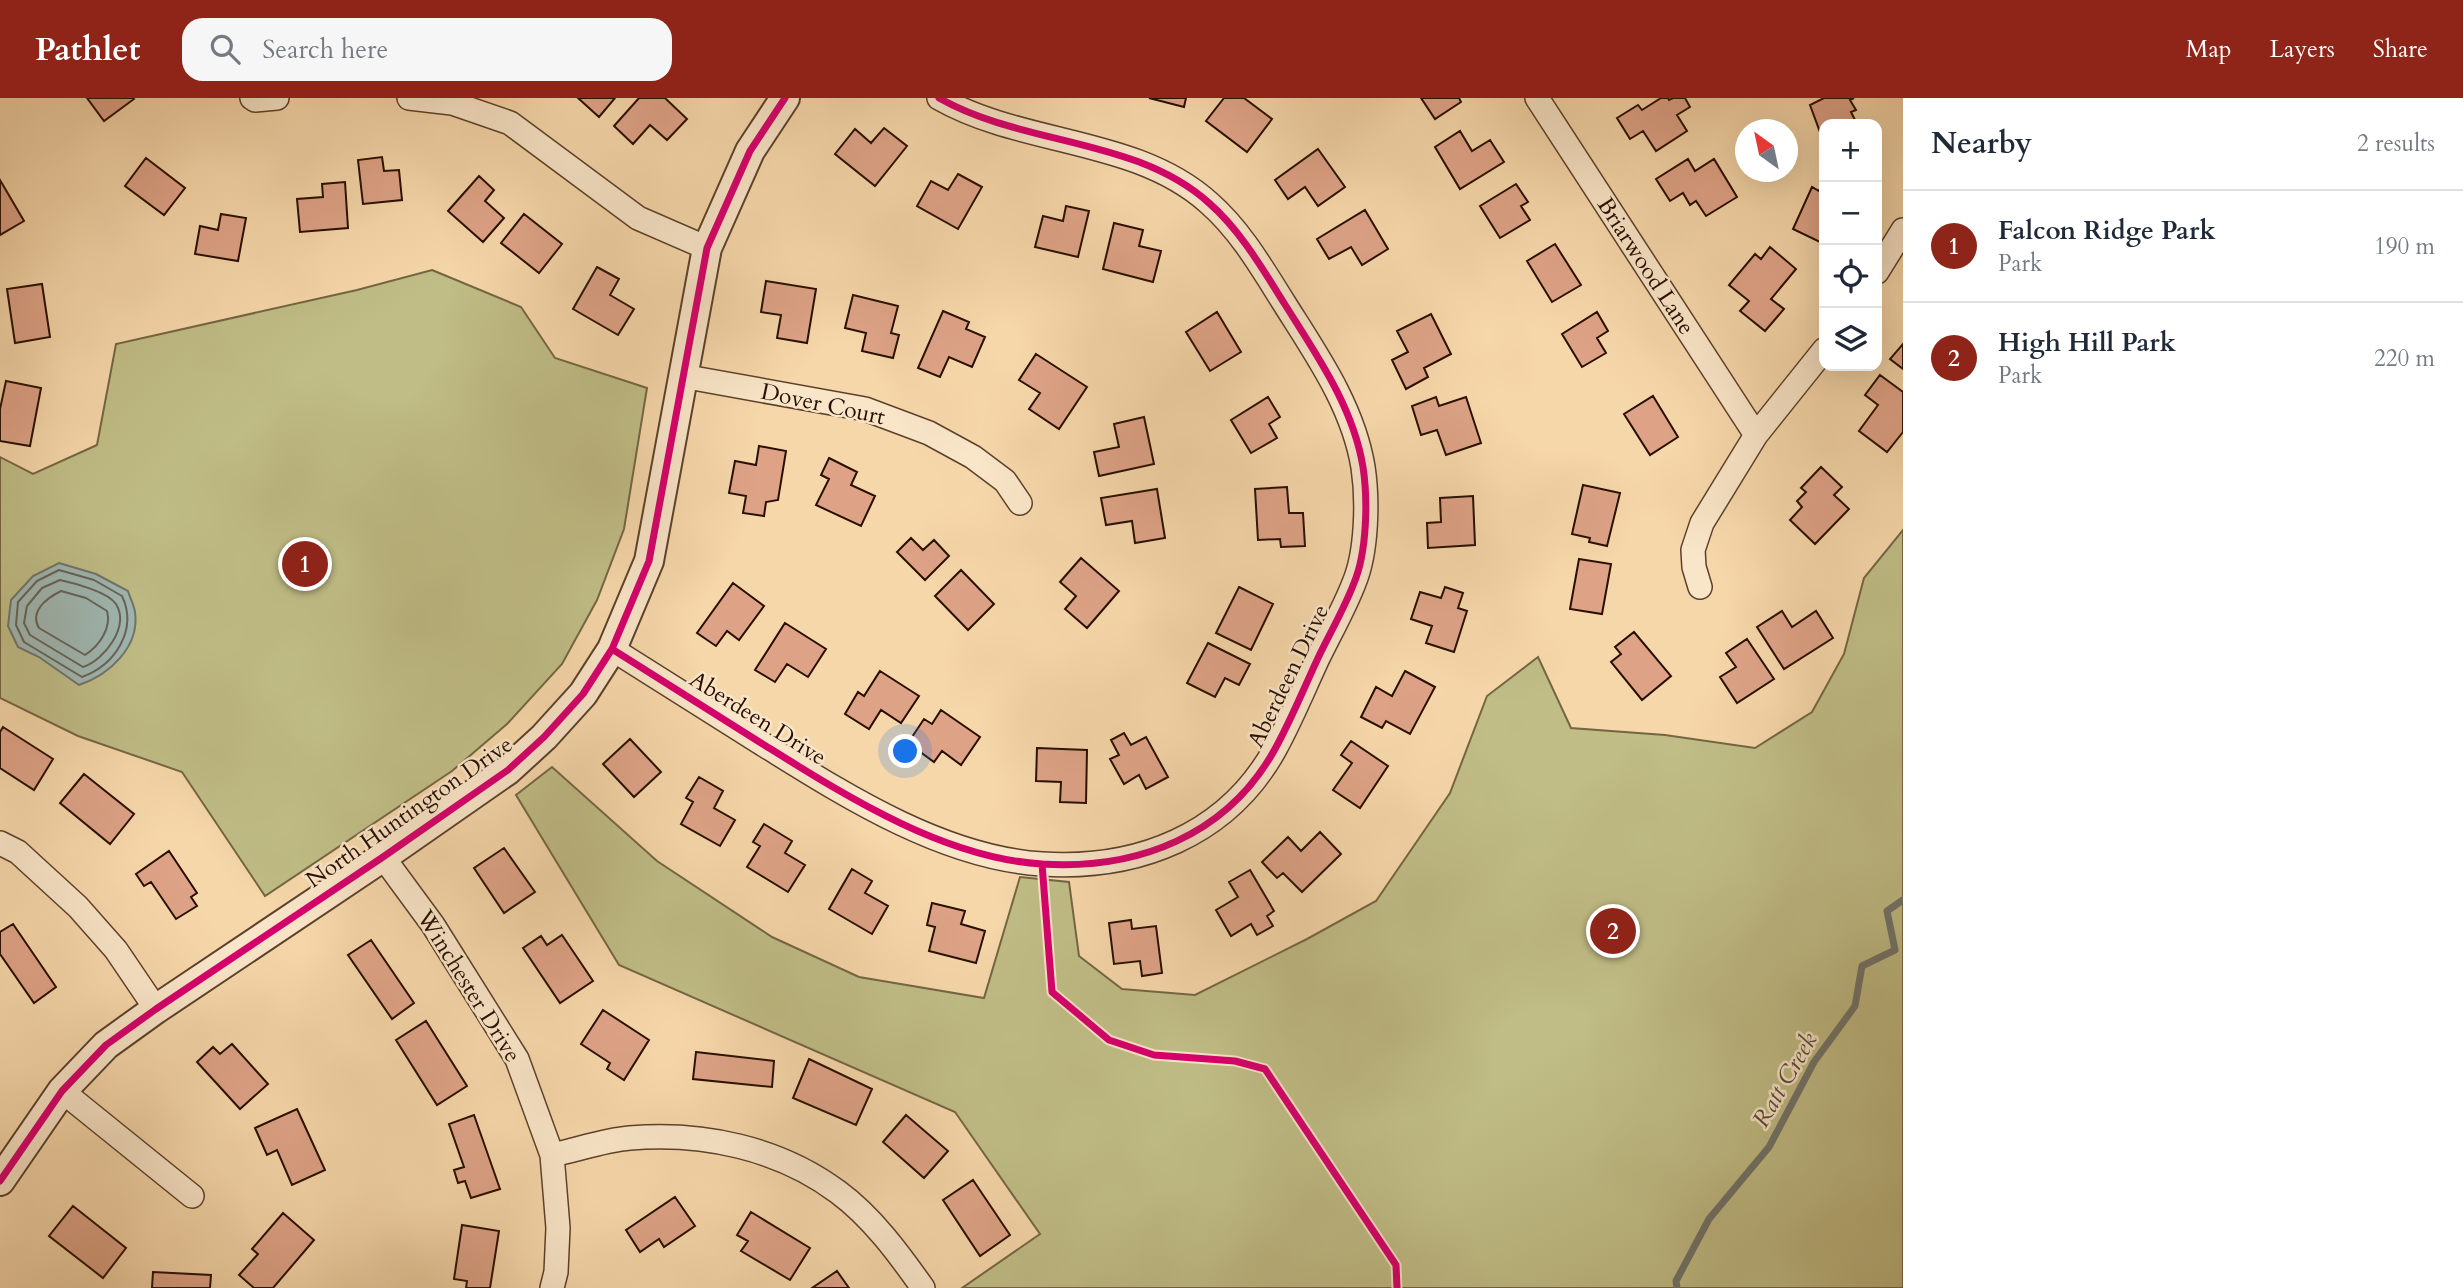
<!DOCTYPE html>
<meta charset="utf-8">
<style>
:root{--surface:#fff;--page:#f6f6f7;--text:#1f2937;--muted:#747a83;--line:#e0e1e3;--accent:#8f2418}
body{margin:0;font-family:Cardo,serif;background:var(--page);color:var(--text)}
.controls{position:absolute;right:21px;top:21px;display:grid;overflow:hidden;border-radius:14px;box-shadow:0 7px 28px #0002}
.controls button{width:63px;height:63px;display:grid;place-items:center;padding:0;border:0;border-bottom:2px solid var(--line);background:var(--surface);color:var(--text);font:35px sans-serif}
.compass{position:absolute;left:1735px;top:21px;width:63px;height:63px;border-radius:50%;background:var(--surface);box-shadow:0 7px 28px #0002;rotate:327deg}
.you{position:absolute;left:906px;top:654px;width:24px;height:24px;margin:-18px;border:5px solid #fff;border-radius:50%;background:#1a73e8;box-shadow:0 0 0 10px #1a73e833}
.badge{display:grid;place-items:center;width:46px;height:46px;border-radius:50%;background:var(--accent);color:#fff;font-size:23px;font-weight:700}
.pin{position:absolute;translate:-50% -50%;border:4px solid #fff;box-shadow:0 2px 7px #0006}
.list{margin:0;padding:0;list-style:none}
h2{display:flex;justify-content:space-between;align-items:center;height:91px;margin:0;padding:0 28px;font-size:30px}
h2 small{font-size:23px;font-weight:400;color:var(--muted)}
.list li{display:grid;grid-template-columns:46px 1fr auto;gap:21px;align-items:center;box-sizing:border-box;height:112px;padding:0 28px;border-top:2px solid var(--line)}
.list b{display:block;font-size:26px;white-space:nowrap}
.list p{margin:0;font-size:23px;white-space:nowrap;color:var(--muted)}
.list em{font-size:23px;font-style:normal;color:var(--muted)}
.icon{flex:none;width:38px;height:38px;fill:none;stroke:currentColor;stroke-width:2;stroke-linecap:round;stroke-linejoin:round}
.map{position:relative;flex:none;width:1903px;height:1190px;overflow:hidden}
header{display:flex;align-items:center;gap:42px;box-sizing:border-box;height:98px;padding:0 35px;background:var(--accent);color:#fff}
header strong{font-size:33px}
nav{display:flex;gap:38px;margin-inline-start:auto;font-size:24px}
.search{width:490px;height:63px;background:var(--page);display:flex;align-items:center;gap:18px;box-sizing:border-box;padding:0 24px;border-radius:21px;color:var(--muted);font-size:26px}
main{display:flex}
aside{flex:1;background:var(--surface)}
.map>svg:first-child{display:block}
.green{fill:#c0bd86;stroke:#746643;stroke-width:2}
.water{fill:#9fb7b2;stroke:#70746b;stroke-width:2}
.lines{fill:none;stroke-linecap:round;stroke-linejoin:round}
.shore{stroke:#646359;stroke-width:2}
.stream{stroke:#70746b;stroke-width:7}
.building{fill:#dea387;stroke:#290f00;stroke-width:2}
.minor-casing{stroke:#5c412a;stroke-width:26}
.tertiary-casing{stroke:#5c412a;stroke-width:32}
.minor{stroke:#f9e5c8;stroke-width:23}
.tertiary{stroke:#f9e5c8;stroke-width:28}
.cycleway-casing{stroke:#f9e5c8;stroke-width:11}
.cycleway{stroke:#d6006c;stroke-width:7}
.labels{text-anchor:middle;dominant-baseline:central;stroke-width:5;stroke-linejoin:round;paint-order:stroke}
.street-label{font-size:23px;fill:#290f00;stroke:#f9e5c8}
.water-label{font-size:24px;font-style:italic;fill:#524a3e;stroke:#f9e5c8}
</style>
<header>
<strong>Pathlet</strong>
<div class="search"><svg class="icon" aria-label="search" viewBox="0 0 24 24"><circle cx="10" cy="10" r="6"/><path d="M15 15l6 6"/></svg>Search here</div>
<nav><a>Map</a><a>Layers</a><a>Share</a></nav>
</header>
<main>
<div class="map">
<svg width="1903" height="1190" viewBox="0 0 1903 1190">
<rect width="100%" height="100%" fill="#f6d7aa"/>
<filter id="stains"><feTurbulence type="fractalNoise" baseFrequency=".00286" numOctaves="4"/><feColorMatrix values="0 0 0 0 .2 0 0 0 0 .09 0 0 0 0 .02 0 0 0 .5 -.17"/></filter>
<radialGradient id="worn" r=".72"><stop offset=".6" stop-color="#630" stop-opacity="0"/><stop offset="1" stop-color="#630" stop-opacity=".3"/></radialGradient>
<path class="green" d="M432,172l89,37 34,51 92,30 -23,141 -27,71 -35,64 -55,60 -55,47 -187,125 -83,-124 -104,-36 -78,-38v-241l33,17 64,-29 19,-101 241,-54z
M1903,432v758h-941l78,-54 -85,-122 -336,-147 -103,-170 36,-28 105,94 115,76 87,40 125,21 36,-121 49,5 10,74 43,33 73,6 112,-56 69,-38 74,-108 37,-97 51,-39 33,71 94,7 90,13 57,-36 32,-58 20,-76z"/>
<path class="water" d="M59,465l37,11 32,17c2,7 6,14 7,21 5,35 -26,63 -56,73l-40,-28 -21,-10 -10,-21 3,-26 22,-24z"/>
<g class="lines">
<path class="shore" d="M59,472l35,10 28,16c16,34 -7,69 -40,81l-58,-35 -8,-17 2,-23 19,-21z
M60,482c14,3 48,12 56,24 14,23 -12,56 -33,63l-53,-32 -6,-12 3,-17 15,-18z
M61,493l25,7 21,13c5,17 -8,35 -22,44l-46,-27c-10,-17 8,-30 22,-37z"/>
<path class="stream" d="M1677,1190l-1,-7 33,-62 60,-72 45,-85 41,-56 7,-40 33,-16 -8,-39 16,-11"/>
</g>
<path class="building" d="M87,0h46l1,1 -30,22z
M578,0h37l-16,19z
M639,0h26l22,21 -20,21 -17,-15 -17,19 -19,-18z
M1149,0h37l-2,9z
M1224,0h20l28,21 -25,33 -41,-31z
M1421,0h38l2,4 -26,17z
M1661,0h7l1,2 4,-2h12l5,9 -13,8 10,16 -31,20 -13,-20 -13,8 -13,-21 21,-13 4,5z
M1824,0h30l-4,2 6,10 -5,2 6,12h-33v19l-14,-38z
M884,30l23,18 -32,40 -40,-32 20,-25 16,14z
M1460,33l12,20 18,-11 14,22 -44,27 -25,-42z
M1318,51l27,38 -27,19 -13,-19 -17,12 -13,-19z
M382,59l2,14 15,-1 3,30 -39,4 -5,-44z
M146,60l39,30 -21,27 -39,-29z
M1688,61l7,12 19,-12 23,38 -31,19 -10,-15 -6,4 -7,-12 -13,8 -14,-22z
M958,76l24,13 -24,42 -41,-23 14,-25 17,9z
M479,78l15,14 -9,11 19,17 -21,24 -35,-31z
M0,82l24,41 -24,14z
M1824,82v64l-31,-15 19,-42 7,4z
M345,84l3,46 -48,4 -3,-33 26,-2 -1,-13z
M1516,86l12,18 -7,4 9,14 -30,18 -20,-32z
M1066,108l23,5 -11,46 -43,-10 8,-31 20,5z
M1365,112l23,39 -26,16 -11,-18 -22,12 -12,-20z
M221,116l25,4 -8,43 -43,-7 5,-28 18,4z
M524,116l38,30 -23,29 -38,-30z
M1114,125l29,7 -4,16 22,5 -8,31 -50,-13z
M1555,146l26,41 -29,17 -25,-41z
M1770,149l26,22 -25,30 13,10 -19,22 -25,-20 9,-10 -20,-16 26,-31 6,5z
M597,169l22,12 -9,16 24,14 -16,26 -45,-26z
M766,183l50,8 -9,54 -30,-5 4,-23 -20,-3z
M42,186l8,53 -35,6 -8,-54z
M853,197l45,11 -7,27 8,2 -6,23 -31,-7 4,-18 -21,-5z
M943,213l26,11 -3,7 19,8 -13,30 -23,-10 -9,20 -22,-9z
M1217,214l24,40 -31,19 -24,-39z
M1597,214l11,19 -11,7 9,15 -24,14 -20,-33z
M1431,216l20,40 -27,14 4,9 -22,12 -14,-29 16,-8 -11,-21z
M1903,246v25l-13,-10z
M1036,256l51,33 -28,42 -30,-20 11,-16 -21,-13z
M1880,277l23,17v40l-16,20 -28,-21 19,-26 -13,-10z
M6,283l35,7 -11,58 -30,-5v-32z
M1653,298l25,41 -28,18 -26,-41z
M1268,299l12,20 -11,7 8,14 -26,15 -20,-33z
M1436,299l3,9 27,-9 15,46 -35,12 -9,-25 -16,5 -9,-29z
M1144,319l10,47 -55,12 -5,-24 25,-5 -5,-23z
M759,348l27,5 -8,49 -12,2 -2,14 -21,-3 3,-17 -17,-3 6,-32 21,4z
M829,360l28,14 -6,13 24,11 -14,30 -45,-21 13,-26 -8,-4z
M1821,369l21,20 -8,8 15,14 -34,35 -25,-24 12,-13 -5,-6 9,-9 -5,-4z
M1583,387l37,8 -13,53 -18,-4 1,-4 -18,-4z
M1287,389l2,26h14l2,33 -24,1 -1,-8 -22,1 -3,-51z
M1157,391l8,49 -30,5 -3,-22 -26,4 -5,-27z
M1473,398l2,49 -47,3 -1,-25 14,-1 -1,-24z
M911,440l12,12 11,-10 15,16 -24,24 -28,-28z
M1081,460l38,33 -32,37 -22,-19 11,-13 -16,-14z
M1579,461l32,5 -9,50 -32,-5z
M961,472l33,34 -26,26 -33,-34z
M733,485l31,23 -25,34 -12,-9 -11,15 -19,-13z
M1239,489l34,17 -22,46 -35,-17z
M1445,489l18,6 -5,15 9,3 -13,41 -28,-9 6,-17 -21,-7 9,-27 21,6z
M1782,513l10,16 24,-16 17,27 -49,31 -27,-42z
M785,525l41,26 -18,28 -21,-13 -12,18 -20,-12z
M1634,534l37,44 -29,24 -31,-38 10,-8 -6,-7z
M1747,541l27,40 -37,24 -17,-26 16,-10 -10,-14z
M1208,545l42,21 -11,21 -14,-7 -10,19 -28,-14z
M880,573l39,25 -18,27 -20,-13 -12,19 -24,-15 13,-22 6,4z
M1405,573l30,16 -25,47 -24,-13 -4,7 -21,-11 15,-30 16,9z
M941,612l39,27 -19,28 -19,-14 -8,11 -26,-19 16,-24 8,5z
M3,629l50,32 -19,31 -34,-22v-36z
M1124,635l7,12 15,-8 22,40 -22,12 -7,-14 -15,9 -14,-25 9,-4 -8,-15z
M630,641l31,33 -27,25 -31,-33z
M1351,643l37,25 -28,42 -27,-18 19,-27 -11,-8z
M1037,650l50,2 -1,53 -26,-1 1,-20 -25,-1z
M84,676l50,40 -24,30 -50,-41z
M699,679l24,14 -9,17 21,12 -15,26 -39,-22 12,-22 -7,-4z
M764,726l28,17 -7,12 20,12 -17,27 -41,-25 13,-21 -7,-4z
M1320,734l21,22 -39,38 -19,-19 -6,5 -15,-16 26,-25 13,14z
M504,750l31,44 -31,21 -30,-45z
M169,753l28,42 -6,4 6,9 -21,13 -25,-37 -7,4 -8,-12z
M852,771l20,12 -7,12 23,13 -16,28 -43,-25z
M1250,772l24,41 -7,5 6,10 -16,9 -6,-11 -20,12 -15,-26 22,-13 -9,-15z
M932,805l33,8 -4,13 24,7 -9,32 -47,-12 6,-24 -8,-2z
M1131,822l1,9 24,-3 6,47 -20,3 -2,-15 -26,3 -5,-41z
M13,826l43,63 -22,16 -34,-49v-22z
M562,837l31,46 -33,22 -37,-55 18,-12 6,9z
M371,842l43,63 -22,16 -44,-64z
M603,912l46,30 -25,40 -17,-11 3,-6 -29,-19z
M426,923l41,65 -30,19 -41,-65z
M232,946l36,40 -28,25 -43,-47 16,-15 7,7z
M696,954l78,9 -2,26 -79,-8z
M809,961l63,30 -16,36 -63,-27z
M297,1011l28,61 -33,15 -15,-35 -10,5 -12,-27z
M474,1017l26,74 -29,9 -6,-17 -7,2 -4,-13 10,-3 -15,-43z
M906,1017l42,36 -24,27 -41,-36z
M973,1082l37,55 -30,21 -37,-56z
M675,1099l20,29 -31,21 -5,-8 -19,13 -14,-22z
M73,1108l53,42 -23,30 -54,-42z
M751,1114l59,36 -20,32 -49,-29 7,-10 -11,-6z
M283,1115l31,27 -41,48h-19l-15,-13 19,-21 -6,-5z
M462,1127l37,6 -9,57h-24l1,-7 -13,-2z
M837,1173l12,17h-37z
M153,1174l58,3 -1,13h-58z"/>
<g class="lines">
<g class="minor-casing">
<path id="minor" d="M252,0l3,2 22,-2
M409,0l43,5 58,20 128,95 69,30
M1537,0l219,337
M1877,174l26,-42
M682,278l183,33 64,24 44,24 32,24 15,22
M1700,489l-6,-20 -1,-17 9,-27 54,-88 68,-85
M612,551c50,31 99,63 149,94 82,51 181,115 281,121 95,6 185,-28 233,-115 16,-29 29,-61 43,-91 12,-25 26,-49 36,-75 13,-31 14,-83 9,-116 -10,-61 -47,-113 -79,-164 -22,-35 -44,-73 -75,-100 -73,-66 -186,-57 -270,-105
M0,745l18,9 60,55 38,43 40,59
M383,759l50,68 84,134 35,96 6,73 -2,44 -4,16
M62,993l130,105
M552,1057c25,-5 52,-15 78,-17 73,-6 149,10 208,54 34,25 61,62 85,96"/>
</g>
<g class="tertiary-casing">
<path id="tertiary" d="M0,1083l62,-90 44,-46 50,-36 227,-152 125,-87 36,-33 39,-43 29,-45 37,-88 58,-313 43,-97 35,-53"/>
</g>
<use href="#minor" class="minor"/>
<use href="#tertiary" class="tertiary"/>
<g class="cycleway-casing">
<path id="cycleway" d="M612,551c50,31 99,63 149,94 82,51 181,115 281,121 95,6 185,-28 233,-115 16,-29 29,-61 43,-91 12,-25 26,-49 36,-75 13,-31 14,-83 9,-116 -10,-61 -47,-113 -79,-164 -22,-35 -44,-73 -75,-100 -73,-66 -186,-57 -270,-105
M1042,766l10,128 57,48 45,15 81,6 30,8 131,196 1,23
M0,1083l62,-90 44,-46 50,-36 227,-152 125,-87 36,-33 39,-43 29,-45 37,-88 58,-313 43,-97 35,-53"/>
</g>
<use href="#cycleway" class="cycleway"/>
</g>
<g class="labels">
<g class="street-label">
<text transform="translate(1646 168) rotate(57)">Briarwood Lane</text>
<text transform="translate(823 306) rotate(12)">Dover Court</text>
<text transform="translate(1288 578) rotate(-64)">Aberdeen Drive</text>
<text transform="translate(758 620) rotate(32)">Aberdeen Drive</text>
<text transform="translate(409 714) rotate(-35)">North Huntington Drive</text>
<text transform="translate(469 888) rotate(58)">Winchester Drive</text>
</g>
<g class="water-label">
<text transform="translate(1785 982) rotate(-60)">Ratt Creek</text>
</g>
</g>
<rect width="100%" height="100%" filter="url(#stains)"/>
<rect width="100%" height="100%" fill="url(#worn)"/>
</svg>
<div class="controls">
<button>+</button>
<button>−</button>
<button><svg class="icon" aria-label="locate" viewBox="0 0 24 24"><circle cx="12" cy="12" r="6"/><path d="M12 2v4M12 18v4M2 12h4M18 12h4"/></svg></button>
<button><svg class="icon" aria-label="layers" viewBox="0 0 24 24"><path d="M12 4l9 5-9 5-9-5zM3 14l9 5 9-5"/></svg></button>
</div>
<svg class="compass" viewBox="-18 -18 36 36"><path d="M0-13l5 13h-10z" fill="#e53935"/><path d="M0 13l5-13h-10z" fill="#747a83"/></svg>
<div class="you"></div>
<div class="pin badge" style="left:305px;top:466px">1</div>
<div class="pin badge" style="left:1613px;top:833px">2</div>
</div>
<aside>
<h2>Nearby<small>2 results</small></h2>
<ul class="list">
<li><span class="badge">1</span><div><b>Falcon Ridge Park</b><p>Park</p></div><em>190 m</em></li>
<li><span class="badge">2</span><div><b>High Hill Park</b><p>Park</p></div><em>220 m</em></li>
</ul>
</aside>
</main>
